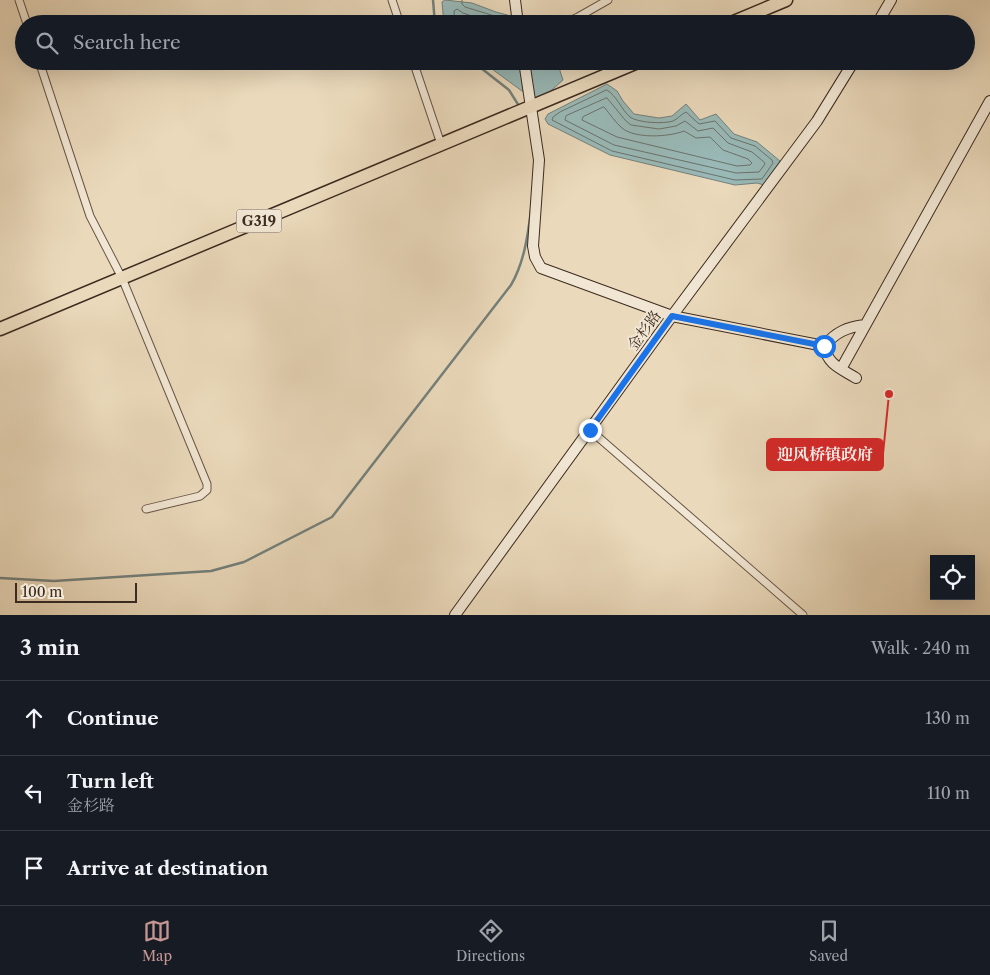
<!DOCTYPE html>
<meta charset="utf-8">
<style>
:root{--surface:#171b24;--page:#242831;--text:#f1f3f6;--muted:#9ea1a6;--line:#363941;--accent:#c59692}
body{margin:0;font-family:"Libre Caslon Text","Noto Serif SC",serif;background:var(--page);color:var(--text)}
.controls{position:absolute;right:15px;bottom:15px;display:grid;overflow:hidden;border-radius:0px;box-shadow:0 5px 20px #0002}
.controls button{width:45px;height:45px;display:grid;place-items:center;padding:0;border:0;border-bottom:1px solid var(--line);background:var(--surface);color:var(--text);font:25px sans-serif}
.scale{position:absolute;left:15px;bottom:12px;width:122px;box-sizing:border-box;padding-left:5px;border:2px solid #3c2b20;border-top:0;font-size:14px;line-height:18px;white-space:nowrap;color:#3c2b20;-webkit-text-stroke:4px #f1e6d3;paint-order:stroke}
.stop{position:absolute;width:15px;height:15px;margin:-11px;border:4px solid #1a73e8;border-radius:50%;background:#fff}
.stop.end{background:#1a73e8;border-color:#fff;box-shadow:0 1px 5px #0008}
.list{margin:0;padding:0;list-style:none}
h2{display:flex;justify-content:space-between;align-items:center;height:65px;margin:0;padding:0 20px;font-size:21px}
h2 small{font-size:16px;font-weight:400;color:var(--muted)}
.list li{display:grid;grid-template-columns:32px 1fr auto;gap:15px;align-items:center;box-sizing:border-box;height:75px;padding:0 20px;border-top:1px solid var(--line)}
.list b{display:block;font-size:19px;white-space:nowrap}
.list p{margin:0;font-size:16px;white-space:nowrap;color:var(--muted)}
.list em{font-size:16px;font-style:normal;color:var(--muted)}
.icon{flex:none;width:28px;height:28px;fill:none;stroke:currentColor;stroke-width:2;stroke-linecap:round;stroke-linejoin:round}
.map{position:relative;flex:none;width:990px;height:615px;overflow:hidden}
.search{position:absolute;background:var(--surface);box-shadow:0 5px 20px #0002;left:15px;right:15px;top:15px;height:55px;display:flex;align-items:center;gap:12px;box-sizing:border-box;padding:0 18px;border-radius:28px;color:var(--muted);font-size:19px}
.sheet{height:290px;background:var(--surface)}
nav{display:flex;justify-content:space-around;align-items:center;box-sizing:border-box;height:70px;border-top:1px solid var(--line);background:var(--surface);font-size:14px;color:var(--muted)}
nav a{display:grid;justify-items:center;gap:2px}
nav .on{color:var(--accent)}
.map>svg:first-child{display:block}
.water{fill:#99b9b7;stroke:#74807b}
.lines{fill:none;stroke-linecap:round;stroke-linejoin:round}
.shore{stroke:#6a726c;stroke-width:1}
.stream{stroke:#74807b;stroke-width:2.5}
.street-casing{stroke:#685647;stroke-width:9}
.secondary-casing{stroke:#3c2b20;stroke-width:12}
.highway-casing{stroke:#3c2b20;stroke-width:15}
.street{stroke:#f1e6d3;stroke-width:7}
.secondary{stroke:#f1e6d3;stroke-width:10}
.highway{stroke:#ead9bb;stroke-width:12}
.route{stroke:#1a73e8;stroke-width:6}
.labels{text-anchor:middle;dominant-baseline:central;stroke-width:4;stroke-linejoin:round;paint-order:stroke}
.shield{fill:#f1e6d3;stroke:#726356;stroke-width:1}
.shield-label{font-size:14px;font-weight:bold;fill:#3c2b20}
.street-label{font-size:15px;fill:#3c2b20;stroke:#f1e6d3}
.leader{fill:none;stroke:#d62828;stroke-width:2}
.callout-dot{fill:#d62828;stroke:#f1e6d3;stroke-width:2}
.callout{fill:#d62828;stroke:#d62828;stroke-width:2}
.callout-label{font-size:16px;text-anchor:middle;font-weight:bold;fill:#fff}
</style>
<div class="map">
<svg width="990" height="615" viewBox="0 0 990 615">
<rect width="100%" height="100%" fill="#ead9bb"/>
<filter id="stains"><feTurbulence type="fractalNoise" baseFrequency=".004" numOctaves="4"/><feColorMatrix values="0 0 0 0 .2 0 0 0 0 .09 0 0 0 0 .02 0 0 0 .5 -.17"/></filter>
<radialGradient id="worn" r=".72"><stop offset=".6" stop-color="#630" stop-opacity="0"/><stop offset="1" stop-color="#630" stop-opacity=".3"/></radialGradient>
<path class="water" d="M445,0l27,3 24,9 44,12h-96l-2,-22z
M481,61h80l-1,10 3,9 -18,16 -10,2 -13,-7z
M607,84l10,7 6,10 11,13 25,4 13,-2 14,-12 14,16 16,-6 18,20 23,8 23,19 -16,24 -7,-2 -22,2 -125,-30 -62,-31 -3,-5 3,-5z"/>
<g class="lines">
<path class="shore" d="M462,0v4l3,3 46,14
M455,24l-1,-13 3,-2 6,4 32,11
M607,90c10,6 14,19 23,27 8,6 34,7 43,4 5,-2 8,-7 13,-9l13,12 16,-3 16,17 24,8 17,14 1,3 -11,16 -27,1 -123,-29 -60,-31 1,-3 7,-5z
M607,98l19,23 5,4 28,4 17,-3 9,-5 13,10 15,-3 15,15 24,9 12,10 1,2 -6,8 -23,1 -122,-28 -49,-25 1,-4z
M604,107c6,7 11,15 18,21 13,11 47,9 62,3l12,7 14,-1 13,13 25,9 4,4 -2,2 -13,1 -120,-29 -35,-17 1,-3z"/>
<path class="stream" d="M433,0l2,24
M472,61l37,29 10,16
M0,578l54,3 157,-10 33,-9 88,-45 179,-232c13,-22 17,-50 20,-75"/>
<g class="street-casing">
<path id="street" d="M19,0l8,24
M392,0l8,24
M563,24l15,-7 30,-17
M39,61l51,155 32,62 85,206v6l-7,6 -54,13
M413,61l28,83
M590,430l213,185"/>
</g>
<g class="secondary-casing">
<path id="secondary" d="M515,0l3,24
M877,24l14,-24
M524,61l15,99 -6,86 2,11 6,11 131,48 152,30
M841,369l149,-268
M856,378c-16,-10 -28,-13 -32,-32 12,-14 23,-19 41,-21
M455,615l217,-299 145,-195 37,-60"/>
</g>
<g class="highway-casing">
<path id="highway" d="M729,24l57,-24
M0,329l640,-268"/>
</g>
<use href="#street" class="street"/>
<use href="#secondary" class="secondary"/>
<use href="#highway" class="highway"/>
</g>
<g class="lines">
<path class="route" d="M590,430l82,-114 152,30"/>
</g>
<g class="labels">
<rect class="shield" x="236.5" y="209.5" width="45" height="23" rx="4"/>
<g class="shield-label">
<text x="259" y="221">G319</text>
</g>
<g class="street-label">
<text transform="translate(644 330) rotate(-54)">金杉路</text>
</g>
</g>
<path class="leader" d="M889 394L883 454"/>
<circle class="callout-dot" cx="889" cy="394" r="5"/>
<rect class="callout" x="767" y="439" width="116" height="31" rx="5"/>
<g class="callout-label">
<text x="825" y="460">迎风桥镇政府</text>
</g>
<rect width="100%" height="100%" filter="url(#stains)"/>
<rect width="100%" height="100%" fill="url(#worn)"/>
</svg>
<div class="controls">
<button><svg class="icon" aria-label="locate" viewBox="0 0 24 24"><circle cx="12" cy="12" r="6"/><path d="M12 2v4M12 18v4M2 12h4M18 12h4"/></svg></button>
</div>
<div class="scale">100 m</div>
<div class="stop" style="left:824px;top:346px"></div>
<div class="stop end" style="left:590px;top:430px"></div>
<div class="search"><svg class="icon" aria-label="search" viewBox="0 0 24 24"><circle cx="10" cy="10" r="6"/><path d="M15 15l6 6"/></svg>Search here</div>
</div>
<section class="sheet">
<h2>3 min<small>Walk · 240 m</small></h2>
<ul class="list">
<li><svg class="icon" aria-label="ahead" viewBox="0 0 24 24"><path d="M12 20V5M6 11l6-6 6 6"/></svg><div><b>Continue</b></div><em>130 m</em></li>
<li><svg class="icon" aria-label="left" viewBox="0 0 24 24"><path d="M17 20v-9H6M10 6l-5 5 5 5"/></svg><div><b>Turn left</b><p>金杉路</p></div><em>110 m</em></li>
<li><svg class="icon" aria-label="arrive" viewBox="0 0 24 24"><path d="M6 21V4h12l-3 4 3 4H6"/></svg><div><b>Arrive at destination</b></div></li>
</ul>
</section>
<nav>
<a class="on"><svg class="icon" aria-label="map" viewBox="0 0 24 24"><path d="M3 6l6-2 6 2 6-2v14l-6 2-6-2-6 2zM9 4v14M15 6v14"/></svg>Map</a>
<a><svg class="icon" aria-label="directions" viewBox="0 0 24 24"><path d="M12 3l9 9-9 9-9-9zM9 14v-3h6M13 9l2 2-2 2"/></svg>Directions</a>
<a><svg class="icon" aria-label="saved" viewBox="0 0 24 24"><path d="M7 4h10v16l-5-4-5 4z"/></svg>Saved</a>
</nav>
